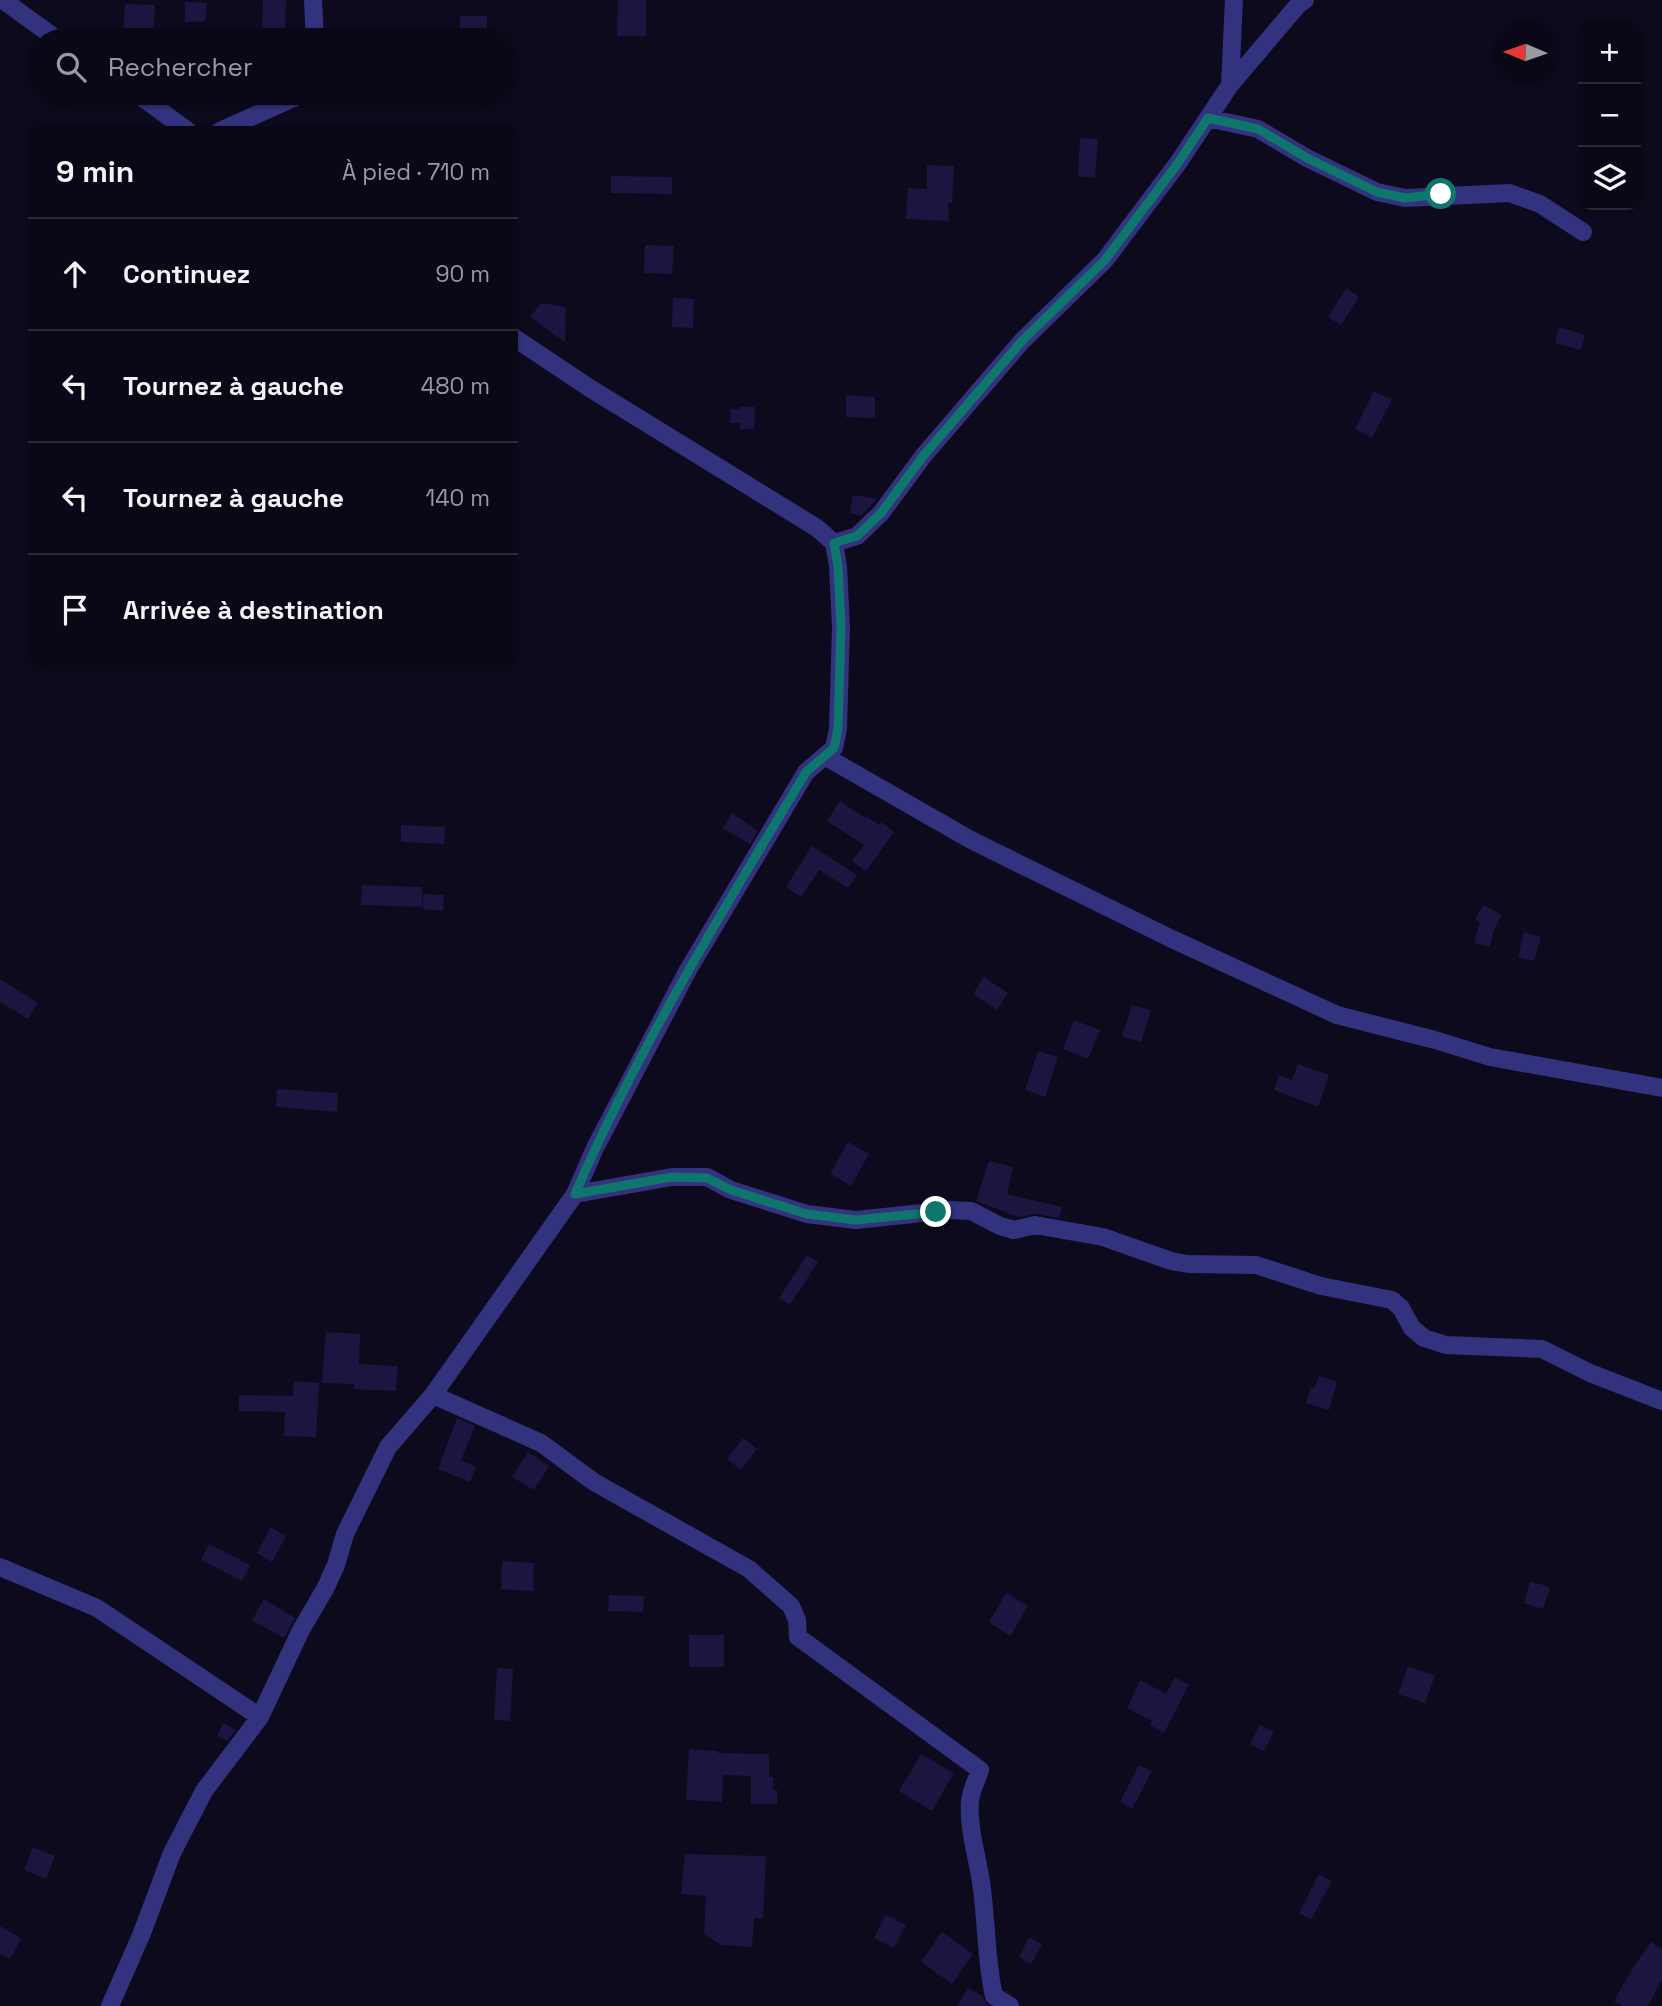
<!DOCTYPE html>
<html lang="fr">
<meta charset="utf-8">
<style>
:root{--surface:#0a0816;--page:#181623;--text:#f1f3f6;--muted:#999aa1;--line:#2a2935}
body{margin:0;font-family:"Space Grotesk",sans-serif;background:var(--page);color:var(--text)}
.controls{position:absolute;right:21px;top:21px;display:grid;overflow:hidden;border-radius:14px;box-shadow:0 2px 5px #0004}
.controls button{width:63px;height:63px;display:grid;place-items:center;padding:0;border:0;border-bottom:2px solid var(--line);background:var(--surface);color:var(--text);font:35px sans-serif}
.compass{position:absolute;left:1494px;top:21px;width:63px;height:63px;border-radius:50%;background:var(--surface);box-shadow:0 2px 5px #0004;rotate:272deg}
.stop{position:absolute;width:21px;height:21px;margin:-16px;border:5px solid #0f766e;border-radius:50%;background:#fff}
.stop.end{background:#0f766e;border-color:#fff;box-shadow:0 2px 7px #0008}
.list{margin:0;padding:0;list-style:none}
h2{display:flex;justify-content:space-between;align-items:center;height:91px;margin:0;padding:0 28px;font-size:30px}
h2 small{font-size:23px;font-weight:400;color:var(--muted)}
.list li{display:grid;grid-template-columns:46px 1fr auto;gap:21px;align-items:center;box-sizing:border-box;height:112px;padding:0 28px;border-top:2px solid var(--line)}
.list b{display:block;font-size:26px;white-space:nowrap}
.list em{font-size:23px;font-style:normal;color:var(--muted)}
.icon{flex:none;width:38px;height:38px;fill:none;stroke:currentColor;stroke-width:2;stroke-linecap:round;stroke-linejoin:round}
.map{position:relative;flex:none;width:1662px;height:2006px;overflow:hidden}
.search{position:absolute;background:var(--surface);box-shadow:0 2px 5px #0004;left:28px;top:28px;width:490px;height:77px;display:flex;align-items:center;gap:18px;box-sizing:border-box;padding:0 24px;border-radius:38px;color:var(--muted);font-size:26px}
.panel{position:absolute;background:var(--surface);box-shadow:0 2px 5px #0004;left:28px;top:126px;width:490px;height:539px;border-radius:14px}
.map>svg:first-child{display:block}
.building{fill:#1c153f}
.lines{fill:none;stroke-linecap:round;stroke-linejoin:round}
.minor{stroke:#32327f;stroke-width:18}
.route{stroke:#0f766e;stroke-width:9}
</style>
<div class="map">
<svg width="1662" height="2006" viewBox="0 0 1662 2006">
<rect width="100%" height="100%" fill="#0d0a1d"/>
<path class="building" d="M263,0h23l-1,35 -23,-1z
M618,0h28v36h-29z
M185,2l22,1 -2,18 -20,1z
M125,4l30,1 -2,35 -30,-2z
M460,16h27v24h-27z
M1080,138l18,1 -3,39 -17,-2z
M927,165l27,1 -2,37h-4l1,18 -43,-2 2,-31 19,1z
M611,176l61,1v17l-61,-1z
M645,245l29,1 -2,28 -28,-1z
M1346,288l13,9 -18,28 -13,-8z
M673,298l21,1 -1,29 -21,-1z
M541,303l25,4 -1,35 -35,-25z
M1559,327l26,8 -4,15 -26,-7z
M1374,391l18,9 -20,38 -17,-9z
M846,395l29,2v21l-29,-1z
M740,407h15l-1,22h-14v-6h-10l1,-14 9,1z
M853,495l24,4 -16,17 -11,-3z
M840,801l25,17 1,-2 13,9 2,-3 13,10 -28,39 -14,-10 12,-16 -37,-24z
M732,813l26,18 -8,13 -28,-16z
M401,825l44,2 -1,17 -43,-2z
M812,846l45,29 -9,13 -29,-18 -18,27 -15,-10z
M362,885l60,2v20l-61,-2z
M423,894l21,1 -1,16 -20,-2z
M1483,905l19,10 -9,17 -3,15 -16,-4 6,-21 -5,-2z
M1524,932l17,5 -7,24 -16,-4z
M984,977l24,16 -11,17 -24,-16z
M0,979l38,24 -10,16 -28,-17z
M1132,1005l19,5 -10,32 -19,-5z
M1074,1020l26,10 -12,29 -25,-10z
M1038,1051l20,6 -13,40 -20,-7z
M1298,1064l31,11 -11,32 -44,-17 5,-15 13,5z
M277,1089l61,4 -1,19 -61,-5z
M848,1142l21,12 -18,32 -21,-12z
M989,1161l24,6 -6,27 55,13 -3,11 -23,-4 -17,3 -43,-16z
M807,1255l11,7 -28,43 -11,-7z
M326,1332l34,2 -1,30 39,2 -2,25 -42,-2v-5l-32,-1z
M1319,1376l18,6 -8,28 -23,-7 5,-16 3,1z
M294,1381l25,2 -3,54 -32,-1 1,-24 -46,-1v-16l54,1z
M457,1418l18,8 -14,34 15,7 -6,15 -32,-13z
M743,1438l14,11 -16,21 -14,-11z
M528,1452l21,14 -15,24 -22,-13z
M271,1527l15,9 -14,26 -15,-9z
M209,1544l41,21 -8,16 -41,-21z
M502,1561l32,2 -1,28 -32,-2z
M1530,1581l20,6 -7,22 -19,-6z
M1006,1593l22,13 -18,30 -21,-14z
M609,1595l35,1 -1,16 -35,-1z
M264,1599l31,19 -11,20 -32,-18z
M689,1635h35v32h-35z
M1408,1666l27,10 -10,27 -27,-9z
M497,1668l16,1 -3,52 -16,-1z
M1175,1677l14,8 -25,48 -14,-8 2,-4 -25,-13 13,-28 26,14z
M223,1723l13,7 -9,11 -10,-5z
M1260,1725l14,7 -10,19 -14,-7z
M689,1749l29,2v2l51,1v23h4v13h4v14h-26v-28l-28,-1 -1,27 -36,-2z
M921,1754l33,19 -22,38 -33,-20z
M1139,1765l13,6 -20,38 -12,-7z
M33,1847l22,9 -9,23 -22,-9z
M685,1854l81,2 -3,62h-9l-2,29 -31,-2 -17,-11 2,-38 -25,-2z
M1319,1874l13,7 -21,39 -12,-7z
M886,1915l20,10 -12,23 -20,-10z
M0,1926l21,12 -11,21 -10,-5z
M942,1932l31,22 -21,30 -31,-22z
M1029,1937l13,7 -11,20 -12,-7z
M1651,1942l11,7v31l-14,26h-25l-9,-5 18,-32z
M968,1988l14,8 7,10h-32z"/>
<g class="lines">
<path class="minor" d="M3,0l55,40
M313,0l2,40
M1230,85l4,-85
M136,93l52,38
M1208,118l50,11 49,29 70,34 28,6 104,-5 31,11 43,28
M220,131l78,-35 3,-3
M513,337l75,50 229,141 17,15
M826,757l145,83 201,99 165,76 98,25 55,17 172,31
M575,1194l97,-17h35l24,13 76,24 49,6 95,-10 20,1 29,15 14,4 21,-5 68,12 68,24 17,3 68,1 65,21 71,14 9,8 11,20 12,10 22,7 96,4 48,24 72,28
M433,1395l108,48 53,39 155,87 42,37 6,14 1,17 182,133c-3,10 -9,20 -10,31 -2,25 6,51 10,75 7,39 5,81 14,120l16,10
M0,1567l97,41 163,109
M110,2006l32,-73 30,-80 32,-62 56,-74 41,-87 24,-41 11,-24 9,-31 43,-87 45,-52 142,-201 20,-46 93,-178 118,-198 28,-24 4,-19 3,-102 -3,-61 -4,-23 23,-7 24,-23 43,-58 98,-114 83,-81 73,-97 52,-78 68,-80 7,-5"/>
</g>
<g class="lines">
<path class="route" d="M936,1212l-80,8 -49,-6 -76,-24 -24,-12 -35,-1 -97,17c63,-146 149,-285 231,-422l28,-24 4,-19 3,-103 -3,-60 -4,-23 23,-7 24,-23 43,-58 98,-114 83,-81 73,-97 30,-45 50,11 49,29 70,34 28,6 36,-4"/>
</g>
</svg>
<div class="controls">
<button>+</button>
<button>−</button>
<button><svg class="icon" aria-label="layers" viewBox="0 0 24 24"><path d="M12 4l9 5-9 5-9-5zM3 14l9 5 9-5"/></svg></button>
</div>
<svg class="compass" viewBox="-18 -18 36 36"><path d="M0-13l5 13h-10z" fill="#e53935"/><path d="M0 13l5-13h-10z" fill="#999aa1"/></svg>
<div class="stop" style="left:1441px;top:194px"></div>
<div class="stop end" style="left:936px;top:1212px"></div>
<div class="search"><svg class="icon" aria-label="search" viewBox="0 0 24 24"><circle cx="10" cy="10" r="6"/><path d="M15 15l6 6"/></svg>Rechercher</div>
<section class="panel">
<h2>9 min<small>À pied · 710 m</small></h2>
<ul class="list">
<li><svg class="icon" aria-label="ahead" viewBox="0 0 24 24"><path d="M12 20V5M6 11l6-6 6 6"/></svg><div><b>Continuez</b></div><em>90 m</em></li>
<li><svg class="icon" aria-label="left" viewBox="0 0 24 24"><path d="M17 20v-9H6M10 6l-5 5 5 5"/></svg><div><b>Tournez à gauche</b></div><em>480 m</em></li>
<li><svg class="icon" aria-label="left" viewBox="0 0 24 24"><path d="M17 20v-9H6M10 6l-5 5 5 5"/></svg><div><b>Tournez à gauche</b></div><em>140 m</em></li>
<li><svg class="icon" aria-label="arrive" viewBox="0 0 24 24"><path d="M6 21V4h12l-3 4 3 4H6"/></svg><div><b>Arrivée à destination</b></div></li>
</ul>
</section>
</div>
